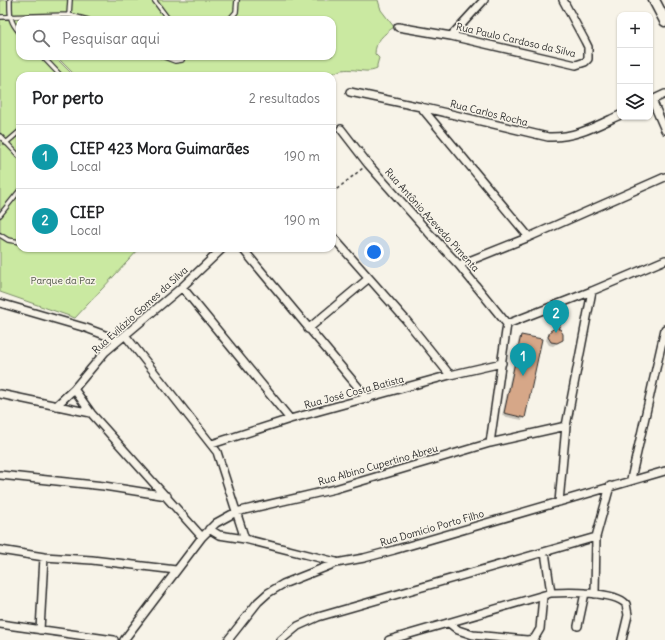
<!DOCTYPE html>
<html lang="pt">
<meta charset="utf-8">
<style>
:root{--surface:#fff;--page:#f6f6f6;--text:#202124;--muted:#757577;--line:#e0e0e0;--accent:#db2777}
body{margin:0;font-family:Delius,sans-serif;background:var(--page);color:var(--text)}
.controls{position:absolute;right:12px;top:12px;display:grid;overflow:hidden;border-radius:8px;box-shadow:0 1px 3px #0004}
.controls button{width:36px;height:36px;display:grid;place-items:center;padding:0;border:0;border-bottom:1px solid var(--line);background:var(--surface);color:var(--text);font:20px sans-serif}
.you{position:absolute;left:374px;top:252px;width:14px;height:14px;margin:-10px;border:3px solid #fff;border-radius:50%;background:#1a73e8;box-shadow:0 0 0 6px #1a73e833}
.badge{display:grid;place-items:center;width:26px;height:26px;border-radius:50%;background:var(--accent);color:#fff;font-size:13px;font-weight:700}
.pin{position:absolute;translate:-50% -33px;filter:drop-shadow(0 1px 2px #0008)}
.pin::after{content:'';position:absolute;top:21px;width:14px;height:12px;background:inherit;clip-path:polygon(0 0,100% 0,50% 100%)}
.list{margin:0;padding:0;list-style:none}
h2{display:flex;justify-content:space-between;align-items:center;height:52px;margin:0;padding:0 16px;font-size:17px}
h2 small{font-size:13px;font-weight:400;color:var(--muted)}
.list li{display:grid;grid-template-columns:26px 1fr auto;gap:12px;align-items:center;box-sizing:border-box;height:64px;padding:0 16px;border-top:1px solid var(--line)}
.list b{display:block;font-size:15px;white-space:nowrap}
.list p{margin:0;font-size:13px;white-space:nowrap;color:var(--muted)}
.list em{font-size:13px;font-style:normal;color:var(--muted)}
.icon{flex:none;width:22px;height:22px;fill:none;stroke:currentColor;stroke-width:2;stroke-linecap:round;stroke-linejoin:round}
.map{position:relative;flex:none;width:665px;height:640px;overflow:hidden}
.search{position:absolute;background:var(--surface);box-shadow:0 1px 3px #0004;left:16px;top:16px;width:320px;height:44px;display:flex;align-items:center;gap:10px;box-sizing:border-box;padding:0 14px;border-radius:12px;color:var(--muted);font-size:15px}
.panel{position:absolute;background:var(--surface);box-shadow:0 1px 3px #0004;left:16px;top:72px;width:320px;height:180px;border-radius:12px}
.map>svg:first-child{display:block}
.green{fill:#cae9a1;stroke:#7a8a66}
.shadow{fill:#0003}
.building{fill:#d6a788;stroke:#2b2b2b}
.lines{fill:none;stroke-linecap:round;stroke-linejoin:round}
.service-casing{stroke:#2b2b2b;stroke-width:6}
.minor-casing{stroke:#2b2b2b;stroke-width:10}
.secondary-casing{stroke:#2b2b2b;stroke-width:13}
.path{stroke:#2b2b2b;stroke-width:1.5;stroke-dasharray:3 3;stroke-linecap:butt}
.service{stroke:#f7f3e8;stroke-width:3.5}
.minor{stroke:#f7f3e8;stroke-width:7}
.secondary{stroke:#f7f3e8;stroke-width:10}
.labels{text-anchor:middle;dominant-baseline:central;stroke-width:3;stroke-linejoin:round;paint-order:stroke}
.street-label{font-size:10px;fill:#2b2b2b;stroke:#f7f3e8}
.park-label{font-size:10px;fill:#4b5143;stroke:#f7f3e8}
</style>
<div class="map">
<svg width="665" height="640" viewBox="0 0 665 640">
<rect width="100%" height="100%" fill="#f7f3e8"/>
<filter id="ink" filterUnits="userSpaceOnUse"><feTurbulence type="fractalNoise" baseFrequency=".025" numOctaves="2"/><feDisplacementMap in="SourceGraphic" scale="8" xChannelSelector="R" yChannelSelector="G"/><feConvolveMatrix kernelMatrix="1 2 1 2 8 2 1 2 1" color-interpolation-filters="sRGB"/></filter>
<g filter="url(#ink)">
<path class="green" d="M0,0h378l3,10 13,17c-10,7 -19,14 -19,27l4,4 -2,7v4c-14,7 -31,-7 -47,7h-254l-20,-20h276v-36h-312v36h34l20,20h-54v172h120l-65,70 -75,-26z"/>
<path class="shadow" d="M555,324l4,18 -6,4 -4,-1 -3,-5 2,-5 5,-4v-5z
M521,336l3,81 -2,3 -20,-4 17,-78z"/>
<path class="building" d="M555,323h6l-3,6h2l3,5v6l-6,3 -6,-1 -3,-5 2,-6 5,-3z
M521,335l21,4 -17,79 -21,-5z"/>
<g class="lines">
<g class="service-casing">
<path id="service" d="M10,0c0,15 -1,21 10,33
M154,0l15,20
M69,15l1,-15
M0,17l69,-2 19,5
M229,20l7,-8 1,-12
M42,56l19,20
M162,56l13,5 7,-1 1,-4
M0,136l20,21
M6,143l14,-12
M0,215l20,-25
M0,235l8,5 12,2"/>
</g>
<g class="minor-casing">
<path id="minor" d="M398,27l53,9 125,29 9,-3 3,-3v-12l-3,-6 -22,-41
M451,36l33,-36
M350,92l71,15 127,30c28,1 48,-11 72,-22
M652,100l13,30
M650,101l15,-7
M421,107l108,130
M341,129l27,35 61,69 30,32 48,59
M332,236l74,84 44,55
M242,248l126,151
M459,265l70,-28 136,-60
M182,287l108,132
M0,303l86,25 32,12
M308,329l61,-51
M125,335l92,117 28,87
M74,389l17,24 111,124
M0,394l91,19
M56,406l18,-17 31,-37 77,-65 41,-39
M490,443l17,-119 85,-33 73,-31
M212,444l78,-25 160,-44 52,-12
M0,475l104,11 63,10
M631,479l34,-150
M559,502l7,-76 26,-135
M209,529l10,6 26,4 91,23
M0,550l44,7 48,3 84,10
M545,552l6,41
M595,594l1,-57 14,-51
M449,623l9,7 15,5 54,5 7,-1 6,-10 3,-33
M0,624l114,16
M578,626l7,-33
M40,630l4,-73
M124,640l78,-103 14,-14 20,-11 99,-23 155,-46 76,-17
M228,640l30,-38 10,-9 15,-9 53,-21 28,-5 30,-8 271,-79
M281,640l17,-14 20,-9 278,-80
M389,640l162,-47c17,-1 63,-2 75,11l2,11 -6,25"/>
</g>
<g class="secondary-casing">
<path id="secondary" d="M654,0l11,21"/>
</g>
<path class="path" d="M332,193l31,-25"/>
<use href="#service" class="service"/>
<use href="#minor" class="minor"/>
<use href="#secondary" class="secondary"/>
</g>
</g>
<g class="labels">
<g class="street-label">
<text transform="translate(516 40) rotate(13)">Rua Paulo Cardoso da Silva</text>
<text transform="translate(489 113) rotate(14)">Rua Carlos Rocha</text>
<text transform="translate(432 220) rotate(48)">Rua Antônio Azevedo Pimenta</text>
<text transform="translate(140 310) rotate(-42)">Rua Evilázio Gomes da Silva</text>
<text transform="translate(354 392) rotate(-15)">Rua José Costa Batista</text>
<text transform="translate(378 465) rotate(-16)">Rua Albino Cupertino Abreu</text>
<text transform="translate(432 528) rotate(-16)">Rua Domício Porto Filho</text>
</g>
<g class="park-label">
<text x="63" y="280">Parque da Paz</text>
</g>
</g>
</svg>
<div class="controls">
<button>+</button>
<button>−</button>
<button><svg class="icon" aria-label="layers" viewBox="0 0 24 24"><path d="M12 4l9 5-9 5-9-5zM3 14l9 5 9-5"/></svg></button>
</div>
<div class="you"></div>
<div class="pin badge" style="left:523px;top:376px;background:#0f9aa8">1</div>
<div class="pin badge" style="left:556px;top:333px;background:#0f9aa8">2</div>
<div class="search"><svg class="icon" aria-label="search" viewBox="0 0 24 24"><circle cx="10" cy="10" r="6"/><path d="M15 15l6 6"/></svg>Pesquisar aqui</div>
<section class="panel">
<h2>Por perto<small>2 resultados</small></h2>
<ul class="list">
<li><span class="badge" style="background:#0f9aa8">1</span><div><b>CIEP 423 Mora Guimarães</b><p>Local</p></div><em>190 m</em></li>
<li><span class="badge" style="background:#0f9aa8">2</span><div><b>CIEP</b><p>Local</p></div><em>190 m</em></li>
</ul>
</section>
</div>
